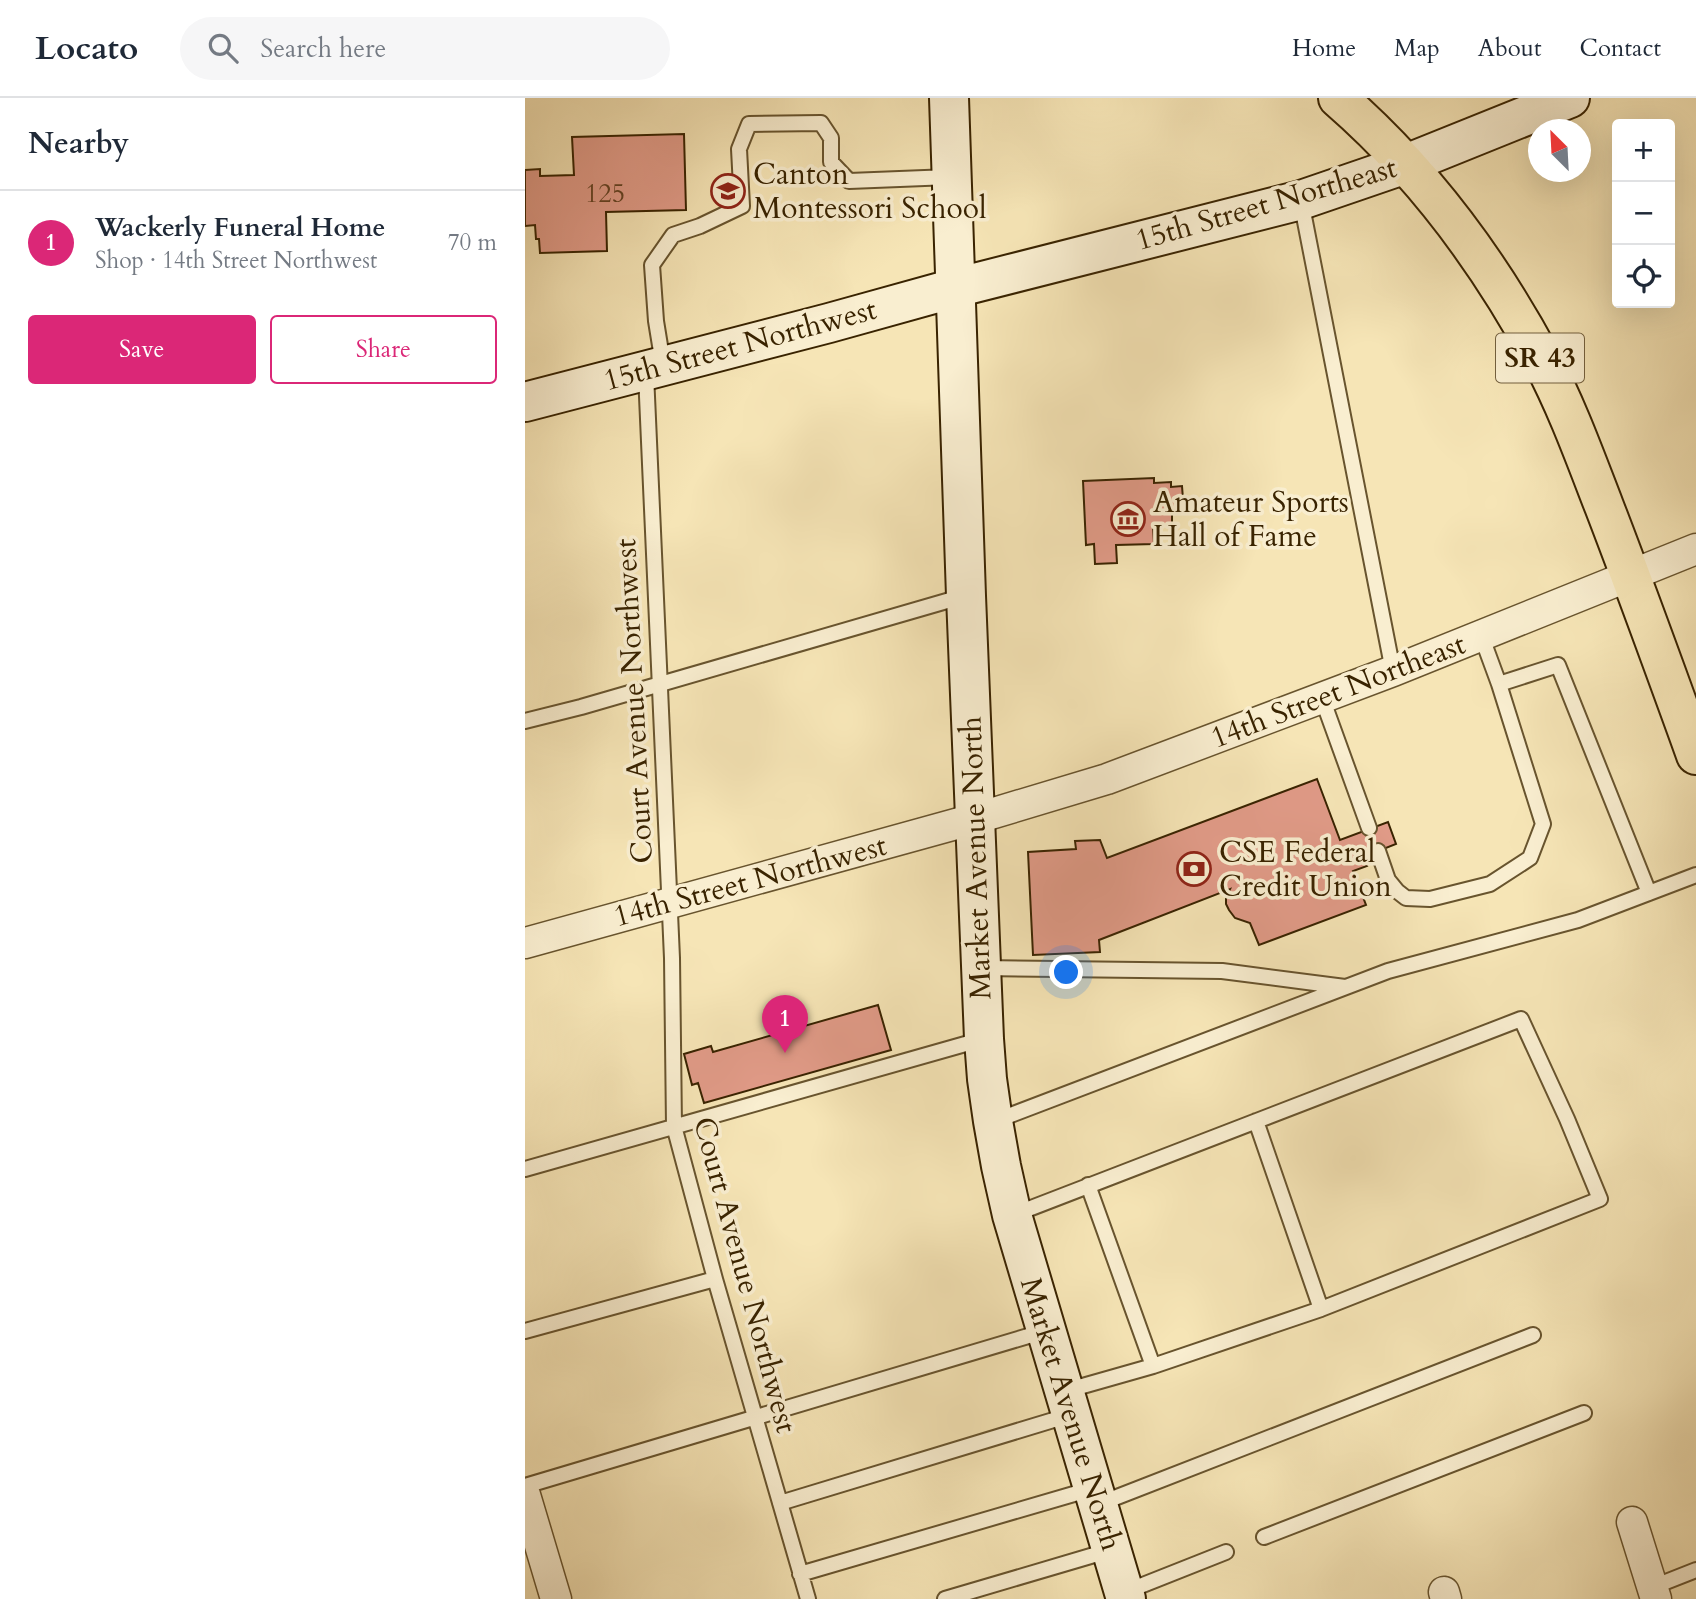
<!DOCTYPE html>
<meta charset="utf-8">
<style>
:root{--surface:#fff;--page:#f6f6f7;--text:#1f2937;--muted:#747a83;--line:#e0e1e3;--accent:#db2777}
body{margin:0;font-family:Cardo,serif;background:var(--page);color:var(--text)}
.controls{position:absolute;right:21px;top:21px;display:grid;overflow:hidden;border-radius:7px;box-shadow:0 7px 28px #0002}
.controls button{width:63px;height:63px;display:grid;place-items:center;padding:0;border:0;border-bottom:2px solid var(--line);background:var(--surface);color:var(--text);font:35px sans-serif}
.compass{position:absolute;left:1003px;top:21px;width:63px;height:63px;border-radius:50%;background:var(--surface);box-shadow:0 7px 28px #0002;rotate:336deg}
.you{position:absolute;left:542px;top:875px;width:24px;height:24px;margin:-18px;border:5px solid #fff;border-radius:50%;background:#1a73e8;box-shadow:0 0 0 10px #1a73e833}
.badge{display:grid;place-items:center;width:46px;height:46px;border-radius:50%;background:var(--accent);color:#fff;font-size:23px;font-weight:700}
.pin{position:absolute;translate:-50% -58px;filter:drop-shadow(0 2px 4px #0008)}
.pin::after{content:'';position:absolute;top:37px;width:24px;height:21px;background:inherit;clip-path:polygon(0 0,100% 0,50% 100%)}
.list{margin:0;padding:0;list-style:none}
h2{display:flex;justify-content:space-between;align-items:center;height:91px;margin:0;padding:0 28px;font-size:30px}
h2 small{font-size:23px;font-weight:400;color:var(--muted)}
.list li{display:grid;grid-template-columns:46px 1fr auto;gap:21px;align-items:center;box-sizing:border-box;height:105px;padding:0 28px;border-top:2px solid var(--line)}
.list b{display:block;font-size:26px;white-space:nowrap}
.list p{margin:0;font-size:23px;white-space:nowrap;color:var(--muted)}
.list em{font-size:23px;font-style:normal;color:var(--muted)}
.actions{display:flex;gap:14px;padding:21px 28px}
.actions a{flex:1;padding:16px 0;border:2px solid var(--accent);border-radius:7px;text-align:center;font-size:24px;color:var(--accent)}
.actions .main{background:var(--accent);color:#fff}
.icon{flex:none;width:38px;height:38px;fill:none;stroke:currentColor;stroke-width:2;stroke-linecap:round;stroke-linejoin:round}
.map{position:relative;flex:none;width:1171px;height:1501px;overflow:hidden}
header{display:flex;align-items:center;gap:42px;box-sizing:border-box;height:98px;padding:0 35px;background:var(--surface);border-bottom:2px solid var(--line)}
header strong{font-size:33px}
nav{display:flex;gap:38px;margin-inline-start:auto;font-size:24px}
.search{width:490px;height:63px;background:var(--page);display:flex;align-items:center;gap:18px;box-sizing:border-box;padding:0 24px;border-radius:38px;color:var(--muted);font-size:26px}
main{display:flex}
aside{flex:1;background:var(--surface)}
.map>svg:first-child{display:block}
.building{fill:#e19b88;stroke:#392300;stroke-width:2}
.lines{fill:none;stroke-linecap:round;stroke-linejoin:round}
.lane-casing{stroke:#68542e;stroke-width:18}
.street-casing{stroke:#68542e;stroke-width:33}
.secondary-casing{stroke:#392300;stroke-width:42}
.primary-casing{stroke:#392300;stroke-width:42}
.lane{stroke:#f9eed0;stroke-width:14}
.street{stroke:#f9eed0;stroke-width:30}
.secondary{stroke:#f9eed0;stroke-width:38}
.primary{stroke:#f6e5b6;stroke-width:38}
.labels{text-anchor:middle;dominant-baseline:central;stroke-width:7;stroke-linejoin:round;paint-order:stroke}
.number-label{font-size:26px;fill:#634122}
.shield{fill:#f9eed0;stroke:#73603e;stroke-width:2}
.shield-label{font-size:28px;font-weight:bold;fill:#392300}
.poi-label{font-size:30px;fill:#392300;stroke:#f9eed0;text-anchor:start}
.street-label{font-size:30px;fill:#392300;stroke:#f9eed0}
</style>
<header>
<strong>Locato</strong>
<div class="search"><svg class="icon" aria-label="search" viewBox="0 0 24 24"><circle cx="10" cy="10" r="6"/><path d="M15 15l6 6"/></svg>Search here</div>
<nav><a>Home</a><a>Map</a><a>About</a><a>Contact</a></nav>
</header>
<main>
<aside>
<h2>Nearby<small></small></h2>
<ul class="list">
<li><span class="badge">1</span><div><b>Wackerly Funeral Home</b><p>Shop · 14th Street Northwest</p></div><em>70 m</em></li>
</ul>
<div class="actions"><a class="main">Save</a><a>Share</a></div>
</aside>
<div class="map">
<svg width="1171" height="1501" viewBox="0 0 1171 1501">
<rect width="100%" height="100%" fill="#f6e5b6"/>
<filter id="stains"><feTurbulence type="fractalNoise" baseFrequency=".00286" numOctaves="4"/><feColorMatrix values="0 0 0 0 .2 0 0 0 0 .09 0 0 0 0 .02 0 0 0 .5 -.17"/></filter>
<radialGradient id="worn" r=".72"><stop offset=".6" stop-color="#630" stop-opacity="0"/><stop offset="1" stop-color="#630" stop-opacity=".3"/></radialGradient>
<path class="building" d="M159,36l2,76 -80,2 1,39 -67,2 -1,-14h-3l-1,-14 -10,1v-56l15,-1v7l34,-1 -2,-38z
M629,380v5l17,-1v5l11,-1 2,26 -12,1v11l-19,1 1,19 -38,1 1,18 -22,1 -1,-20 -8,1 -3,-64z
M792,681l23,61 48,-18 8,22 -33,13 4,9 -14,5 13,34 -107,40 -9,-22 -15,-5 -6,-8 -3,-6v-7l4,-8 -131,51 1,12 -67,3 -5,-103 48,-3 -1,-8 25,-1 7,18z
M353,907l13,45 -187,53 -6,-20 -6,2 -8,-31 27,-8 2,6z"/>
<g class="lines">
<g class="lane-casing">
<path id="lane" d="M776,103l92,470
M138,266l-7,-43 -4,-56 21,-30 27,-9 42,-20 -3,-57 10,-25 72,-1 10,15v24l18,19 101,-4
M121,276l26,584 2,168 41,153 93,320
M956,537l18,49 59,-19 91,228
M797,600l47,130
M0,623l56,-14 383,-111
M853,753l10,29 9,11 9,7 24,1 60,-15 40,-26 13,-34 -44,-140
M457,870l240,3 123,16
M470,1023l393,-150 190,-51 118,-45
M731,1023l65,188
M0,1071l458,-130
M563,1087l65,181
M488,1117l508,-196 46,100 33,80 -279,110 -168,57 -88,25
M0,1233l190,-52
M0,1388l520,-155
M255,1405l290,-88
M574,1406l434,-169
M739,1439l320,-124
M275,1476l291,-85
M1128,1489l43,-17
M600,1494l101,-40
M420,1501l166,-49"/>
</g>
<g class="street-casing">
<path id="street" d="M0,845l449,-124 133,-40 286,-108 303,-122
M0,1397l31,104
M1107,1424l24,77
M919,1494l2,7"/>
</g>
<g class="secondary-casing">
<path id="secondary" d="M424,0l17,498 18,443 3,40 6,42 8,45 11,49 114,384
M0,304l304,-79 126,-35 346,-88 105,-36 164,-66"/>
</g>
<g class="primary-casing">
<path id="primary" d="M813,0c84,73 152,165 204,262 25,47 43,97 62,146 32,83 62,166 92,249"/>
</g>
<use href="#lane" class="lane"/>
<use href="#street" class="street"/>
<use href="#secondary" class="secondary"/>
<use href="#primary" class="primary"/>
</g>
<defs>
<g id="school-ring" transform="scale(1.75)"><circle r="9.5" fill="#f9eed0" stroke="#8f2418" stroke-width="1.5"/><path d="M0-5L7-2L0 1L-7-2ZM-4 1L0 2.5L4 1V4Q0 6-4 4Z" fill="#8f2418"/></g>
<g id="museum-ring" transform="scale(1.75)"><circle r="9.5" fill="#f9eed0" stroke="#8f2418" stroke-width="1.5"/><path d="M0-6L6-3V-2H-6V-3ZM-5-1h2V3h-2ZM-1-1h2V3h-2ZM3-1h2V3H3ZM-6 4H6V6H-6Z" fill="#8f2418"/></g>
<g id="bank-ring" transform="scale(1.75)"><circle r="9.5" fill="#f9eed0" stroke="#8f2418" stroke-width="1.5"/><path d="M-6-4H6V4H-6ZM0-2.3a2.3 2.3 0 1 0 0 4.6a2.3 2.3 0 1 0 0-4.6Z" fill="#8f2418"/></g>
</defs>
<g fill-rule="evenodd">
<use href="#school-ring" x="203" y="93"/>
<use href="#museum-ring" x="603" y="421"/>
<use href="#bank-ring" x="669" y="771"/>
</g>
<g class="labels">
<g class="number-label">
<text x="80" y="95">125</text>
</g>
<rect class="shield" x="971" y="235.5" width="88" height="49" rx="5"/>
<g class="shield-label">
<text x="1015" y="260">SR 43</text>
</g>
<g class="poi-label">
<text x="228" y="76">Canton<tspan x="228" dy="34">Montessori School</tspan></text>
<text x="628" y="404">Amateur Sports<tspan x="628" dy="34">Hall of Fame</tspan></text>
<text x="694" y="754">CSE Federal<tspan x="694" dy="34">Credit Union</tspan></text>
</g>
<g class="street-label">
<text transform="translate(741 106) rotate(-16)">15th Street Northeast</text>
<text transform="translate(215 247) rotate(-15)">15th Street Northwest</text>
<text transform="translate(813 593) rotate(-21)">14th Street Northeast</text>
<text transform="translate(109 603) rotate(-93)">Court Avenue Northwest</text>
<text transform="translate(451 760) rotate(-92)">Market Avenue North</text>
<text transform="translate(225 783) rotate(-15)">14th Street Northwest</text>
<text transform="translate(220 1177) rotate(75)">Court Avenue Northwest</text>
<text transform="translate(546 1316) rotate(73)">Market Avenue North</text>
</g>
</g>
<rect width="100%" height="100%" filter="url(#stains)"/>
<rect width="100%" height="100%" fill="url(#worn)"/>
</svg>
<div class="controls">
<button>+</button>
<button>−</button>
<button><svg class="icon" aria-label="locate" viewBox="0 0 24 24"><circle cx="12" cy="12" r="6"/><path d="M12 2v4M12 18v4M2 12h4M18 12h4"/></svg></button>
</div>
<svg class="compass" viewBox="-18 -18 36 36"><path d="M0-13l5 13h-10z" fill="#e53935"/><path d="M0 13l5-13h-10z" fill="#747a83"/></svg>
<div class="you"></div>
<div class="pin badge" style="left:260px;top:955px">1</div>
</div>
</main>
